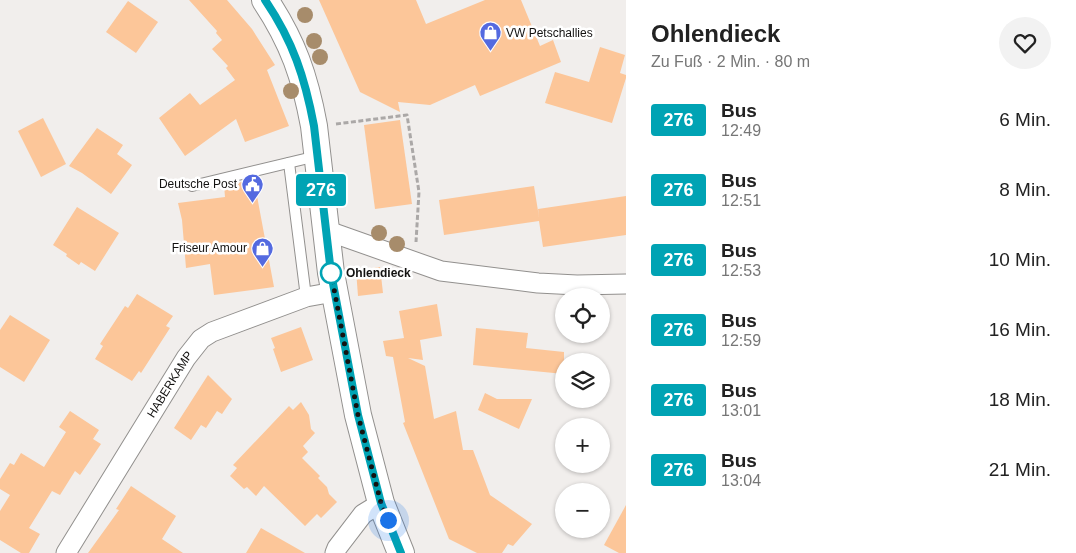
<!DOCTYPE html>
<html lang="de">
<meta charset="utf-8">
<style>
body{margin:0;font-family:Helvetica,sans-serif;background:#f2f2f2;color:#222;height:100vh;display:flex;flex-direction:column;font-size:19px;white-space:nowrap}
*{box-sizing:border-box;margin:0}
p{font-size:16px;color:#767676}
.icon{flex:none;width:28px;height:28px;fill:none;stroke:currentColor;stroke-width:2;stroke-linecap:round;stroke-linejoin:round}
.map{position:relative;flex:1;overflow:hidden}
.details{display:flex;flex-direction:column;background:#fff;width:450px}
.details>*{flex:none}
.badge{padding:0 10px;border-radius:4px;font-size:18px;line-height:32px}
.buttons{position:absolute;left:555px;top:288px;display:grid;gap:10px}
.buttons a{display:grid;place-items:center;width:55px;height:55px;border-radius:50%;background:#fff;box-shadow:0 1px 4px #0004;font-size:25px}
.you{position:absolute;width:25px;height:25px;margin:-12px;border:4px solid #fff;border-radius:50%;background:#1a73e8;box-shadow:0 0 0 8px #1a73e833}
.map>.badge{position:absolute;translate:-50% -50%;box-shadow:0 0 0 2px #fff}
.round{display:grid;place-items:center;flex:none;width:52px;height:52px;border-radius:26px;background:#f2f2f2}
.overview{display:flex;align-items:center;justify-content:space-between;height:85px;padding:0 25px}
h1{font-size:24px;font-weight:800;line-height:38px}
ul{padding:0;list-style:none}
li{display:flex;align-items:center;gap:15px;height:70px;padding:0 25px}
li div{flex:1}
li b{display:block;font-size:19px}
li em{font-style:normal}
li .badge{min-width:55px;font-weight:700;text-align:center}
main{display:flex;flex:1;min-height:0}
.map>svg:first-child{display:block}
.building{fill:#fcc699}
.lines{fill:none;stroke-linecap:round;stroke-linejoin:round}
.lane-casing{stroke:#92908e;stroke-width:12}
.street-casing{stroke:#92908e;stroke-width:21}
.secondary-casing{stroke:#92908e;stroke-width:28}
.path{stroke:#aba8a7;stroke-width:3;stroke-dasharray:5 2.5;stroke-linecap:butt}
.lane{stroke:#fff;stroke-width:10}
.street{stroke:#fff;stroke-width:19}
.secondary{stroke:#fff;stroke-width:26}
.tree{fill:#a78c6b}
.line-casing{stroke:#fff;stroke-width:11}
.line{stroke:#00a3b4;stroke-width:8}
.walk{stroke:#131211;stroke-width:5;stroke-dasharray:0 9}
.stop-dot{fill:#fff;stroke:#00a3b4;stroke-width:2.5}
.labels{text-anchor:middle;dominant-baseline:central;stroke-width:5;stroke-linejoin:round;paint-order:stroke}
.poi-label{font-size:12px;fill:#131211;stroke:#fff;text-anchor:end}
.stop-label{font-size:12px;font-weight:bold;fill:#131211;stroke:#fff;text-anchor:start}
.street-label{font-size:12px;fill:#131211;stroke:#fff}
</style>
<main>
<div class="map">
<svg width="626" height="553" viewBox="0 0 626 553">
<rect width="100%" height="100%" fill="#f1eeec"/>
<g class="building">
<polygon points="189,0 227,0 252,29 275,65 267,70 289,126 245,142 236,119 185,156 159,118 190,93 200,105 235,80 226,68 228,66 212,49 222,40 216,33 217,31"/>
<polygon points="319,0 416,0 426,24 485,0 521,0 540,46 553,40 561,62 480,96 475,85 430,105 398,102 400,112 360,92"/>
<polygon points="128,1 158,22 136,53 106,32"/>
<polygon points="600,47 625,55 620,73 626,75 626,78 612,123 545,103 555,72 589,82"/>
<polygon points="43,118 66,164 41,177 18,131"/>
<polygon points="400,120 412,204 375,209 364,125"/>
<polygon points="97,128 123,145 117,154 132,165 111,194 82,173 69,166"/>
<polygon points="254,180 274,287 214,295 210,264 186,268 182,220 178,203 225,197 224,185"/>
<polygon points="534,186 539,217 538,209 626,196 626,235 543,247 539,221 444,235 439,200"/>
<polygon points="77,207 119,233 95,271 81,262 79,265 66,256 67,254 53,245"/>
<polygon points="380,267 383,293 358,296 356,270"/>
<polygon points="137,294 173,316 166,326 170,328 141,373 139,371 132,381 95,359 103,346 100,344 125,306 128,308"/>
<polygon points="437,304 442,336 420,340 423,360 408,358 425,366 434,419 456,411 463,450 473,450 490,495 532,524 513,546 508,544 502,553 477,553 449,539 403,423 405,422 393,357 386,356 383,341 404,338 399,311"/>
<polygon points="10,315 50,340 24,382 0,367 0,330"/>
<polygon points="301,327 313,360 281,372 273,349 275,348 271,338"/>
<polygon points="476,328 528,333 526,348 564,352 564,374 473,365"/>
<polygon points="208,375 232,399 222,414 217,411 206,428 201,425 191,440 174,428"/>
<polygon points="485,393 497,399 532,399 519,429 478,410"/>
<polygon points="301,402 309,415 311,429 315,433 303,446 308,452 302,458 320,476 318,478 327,487 329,494 337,502 321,518 317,514 305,526 264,486 256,496 247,487 244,489 230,476 237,468 233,465 289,406 293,410"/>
<polygon points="70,411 99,430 93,439 101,444 80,475 75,471 60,495 52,491 29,528 40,534 29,553 21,553 0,540 0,511 10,495 0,489 0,479 10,463 14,465 21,453 44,467 66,432 59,427"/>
<polygon points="131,486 176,516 162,539 183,553 88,553 119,510 116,509"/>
<polygon points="626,505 626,553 619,553 604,545"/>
<polygon points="261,528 305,553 246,553"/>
</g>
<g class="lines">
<defs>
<g id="lane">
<polyline points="289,163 306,297"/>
<polyline points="192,186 317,156"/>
</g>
<g id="street">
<polyline points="325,230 441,271 538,283 577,285 626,284"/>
<path id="s1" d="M66,553L186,358L201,339L212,332L306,297L334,292"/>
<polyline points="335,553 337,548 363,514 381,503"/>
</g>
<path id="secondary" d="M265,0C293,42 305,77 314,126L331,273L358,415L381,503L401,553"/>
</defs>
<use href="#lane" class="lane-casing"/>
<use href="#street" class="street-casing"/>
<use href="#secondary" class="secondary-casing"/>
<polyline class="path" points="336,124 407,115 419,192 416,242"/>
<use href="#lane" class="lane"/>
<use href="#street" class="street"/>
<use href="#secondary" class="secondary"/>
</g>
<g class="tree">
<circle cx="305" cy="15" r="8"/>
<circle cx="314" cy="41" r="8"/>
<circle cx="320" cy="57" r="8"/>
<circle cx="291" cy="91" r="8"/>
<circle cx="379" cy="233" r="8"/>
<circle cx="397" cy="244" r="8"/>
</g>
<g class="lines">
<defs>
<path id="line" d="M265,0C293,41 305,78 314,126L331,273L358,415L381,503L401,553"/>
</defs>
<use href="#line" class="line-casing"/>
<use href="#line" class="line"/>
<polyline class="walk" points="331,273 358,415 381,503 388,520"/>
</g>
<defs>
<symbol id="shop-pin" viewBox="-11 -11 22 30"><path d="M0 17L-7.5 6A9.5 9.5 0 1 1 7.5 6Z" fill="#546ae0" stroke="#fff"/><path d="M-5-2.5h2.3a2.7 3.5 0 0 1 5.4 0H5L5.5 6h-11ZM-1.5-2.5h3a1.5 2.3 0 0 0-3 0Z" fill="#fff"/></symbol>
<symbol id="civic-pin" viewBox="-11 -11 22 30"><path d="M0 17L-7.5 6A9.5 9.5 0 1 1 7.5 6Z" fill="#546ae0" stroke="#fff"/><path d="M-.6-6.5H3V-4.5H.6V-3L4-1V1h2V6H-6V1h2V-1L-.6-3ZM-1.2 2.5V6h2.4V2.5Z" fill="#fff"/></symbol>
</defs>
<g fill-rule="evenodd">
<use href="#shop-pin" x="478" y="20" width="25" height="34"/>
<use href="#civic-pin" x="240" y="172" width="25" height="34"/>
<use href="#shop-pin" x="250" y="236" width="25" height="34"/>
</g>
<circle class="stop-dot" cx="331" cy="273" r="10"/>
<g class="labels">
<g class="poi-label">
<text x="506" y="33" text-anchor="start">VW Petschallies</text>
<text x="237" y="184">Deutsche Post</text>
<text x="247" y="248">Friseur Amour</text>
</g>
<g class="stop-label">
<text x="346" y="273">Ohlendieck</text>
</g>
<g class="street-label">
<text stroke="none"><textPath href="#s1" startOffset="198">HABERKAMP</textPath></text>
</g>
</g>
</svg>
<div class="buttons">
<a><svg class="icon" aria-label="locate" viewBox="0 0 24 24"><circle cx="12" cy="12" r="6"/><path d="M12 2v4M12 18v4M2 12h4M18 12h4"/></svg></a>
<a><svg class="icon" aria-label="layers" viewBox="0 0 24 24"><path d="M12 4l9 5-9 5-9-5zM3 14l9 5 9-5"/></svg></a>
<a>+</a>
<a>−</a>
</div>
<div class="you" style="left:388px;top:520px"></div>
<b class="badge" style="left:321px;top:190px;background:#00a3b4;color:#fff">276</b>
</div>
<section class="details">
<div class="overview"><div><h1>Ohlendieck</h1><p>Zu Fuß · 2 Min. · 80 m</p></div><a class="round"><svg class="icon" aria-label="heart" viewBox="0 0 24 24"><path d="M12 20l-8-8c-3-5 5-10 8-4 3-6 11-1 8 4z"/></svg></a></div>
<ul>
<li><span class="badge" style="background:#00a3b4;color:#fff">276</span><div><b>Bus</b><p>12:49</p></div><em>6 Min.</em></li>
<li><span class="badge" style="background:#00a3b4;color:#fff">276</span><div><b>Bus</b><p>12:51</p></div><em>8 Min.</em></li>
<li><span class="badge" style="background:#00a3b4;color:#fff">276</span><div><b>Bus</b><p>12:53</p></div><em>10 Min.</em></li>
<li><span class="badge" style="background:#00a3b4;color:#fff">276</span><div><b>Bus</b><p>12:59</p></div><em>16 Min.</em></li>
<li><span class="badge" style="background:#00a3b4;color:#fff">276</span><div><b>Bus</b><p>13:01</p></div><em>18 Min.</em></li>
<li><span class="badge" style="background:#00a3b4;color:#fff">276</span><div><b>Bus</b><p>13:04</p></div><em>21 Min.</em></li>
</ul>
</section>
</main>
